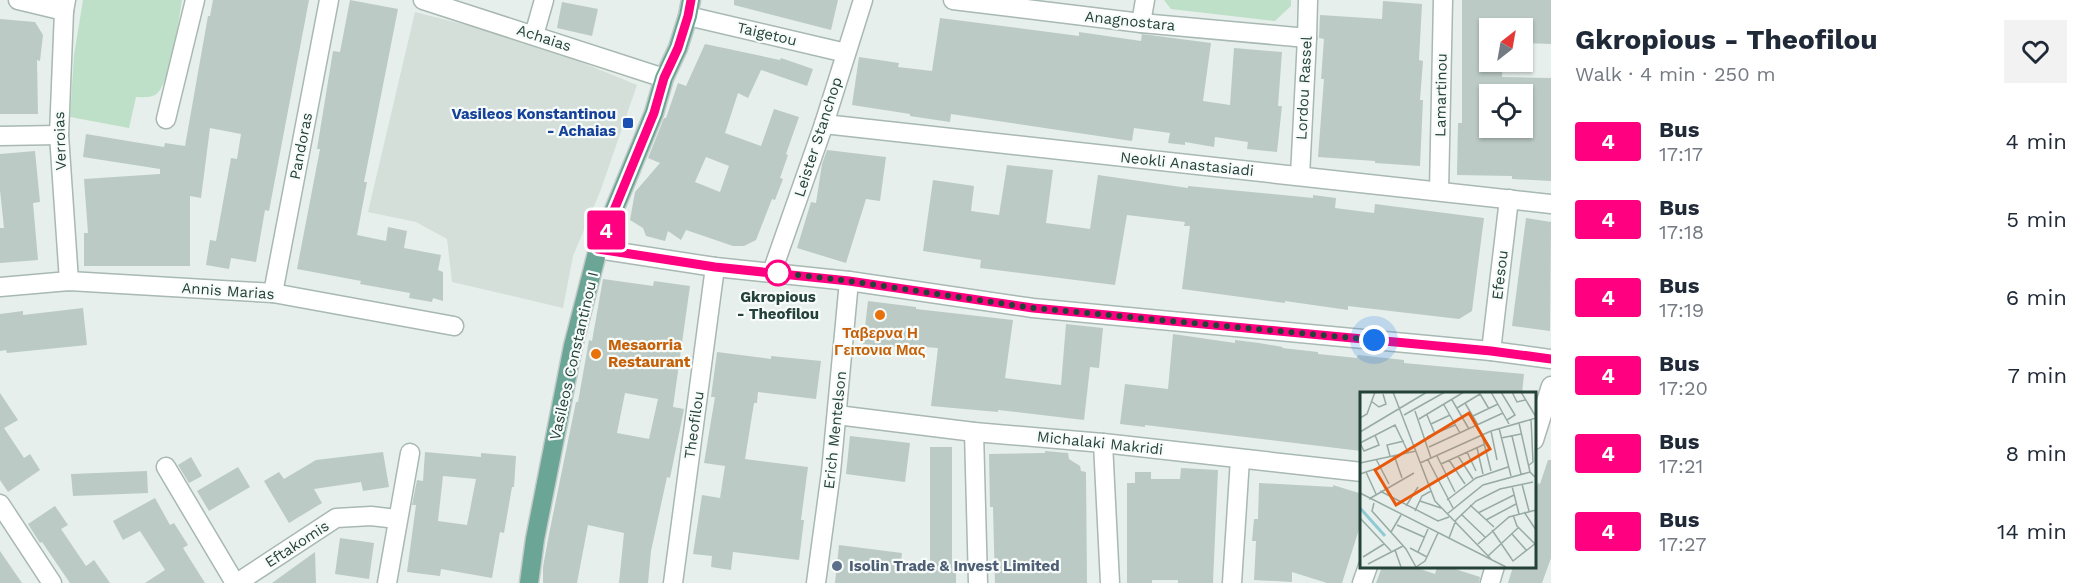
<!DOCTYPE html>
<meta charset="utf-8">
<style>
body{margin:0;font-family:"Work Sans",sans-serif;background:#f2f2f3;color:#1f2937;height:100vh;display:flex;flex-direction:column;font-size:22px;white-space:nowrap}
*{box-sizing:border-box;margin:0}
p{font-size:20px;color:#747a83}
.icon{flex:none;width:33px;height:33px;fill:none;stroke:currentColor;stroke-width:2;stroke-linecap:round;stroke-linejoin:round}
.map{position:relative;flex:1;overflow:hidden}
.panel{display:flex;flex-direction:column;background:#fff;width:540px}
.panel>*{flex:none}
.badge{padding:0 12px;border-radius:4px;font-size:21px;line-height:39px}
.needle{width:39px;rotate:31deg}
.tools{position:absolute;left:1479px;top:18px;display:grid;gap:12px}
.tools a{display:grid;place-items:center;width:54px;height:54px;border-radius:0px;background:#fff;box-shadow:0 2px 4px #0004;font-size:30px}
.you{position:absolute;width:30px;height:30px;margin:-15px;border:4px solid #fff;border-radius:50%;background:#1a73e8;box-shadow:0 0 0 9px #1a73e833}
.map>.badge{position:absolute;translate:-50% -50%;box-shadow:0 0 0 3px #fff}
.round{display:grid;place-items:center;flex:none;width:63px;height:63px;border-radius:0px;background:#f2f2f3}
.headline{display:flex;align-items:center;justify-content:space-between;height:102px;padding:0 24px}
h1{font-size:28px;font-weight:700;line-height:45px}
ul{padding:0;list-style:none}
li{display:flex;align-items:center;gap:18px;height:78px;padding:0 24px}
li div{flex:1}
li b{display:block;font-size:22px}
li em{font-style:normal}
li .badge{min-width:66px;font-weight:700;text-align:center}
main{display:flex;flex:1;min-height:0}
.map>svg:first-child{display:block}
.built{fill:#d4dfda}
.green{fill:#bfe0c8}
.building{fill:#bbcac4;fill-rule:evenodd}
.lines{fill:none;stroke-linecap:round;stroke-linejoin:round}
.minor-casing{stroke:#a8b8b2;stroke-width:21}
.major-casing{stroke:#c2cac8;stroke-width:21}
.minor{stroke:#fff;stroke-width:18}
.major{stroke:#6aa596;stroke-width:18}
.line-casing{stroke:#fff;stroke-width:14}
.line{stroke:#ff0080;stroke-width:9}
.walk{stroke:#24423a;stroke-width:6;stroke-dasharray:0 10.8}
.transit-dot{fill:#1a4fb4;stroke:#f7fbf9;stroke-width:2}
.stop-dot{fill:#fff;stroke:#ff0080;stroke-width:3}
.food-dot{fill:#e8710a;stroke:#f7fbf9;stroke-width:2}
.service-dot{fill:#5c6f8a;stroke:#f7fbf9;stroke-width:2}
.labels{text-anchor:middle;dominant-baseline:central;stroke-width:4.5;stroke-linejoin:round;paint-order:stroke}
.street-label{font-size:15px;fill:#24423a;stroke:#f7fbf9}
.transit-label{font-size:15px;font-weight:bold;fill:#164399;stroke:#f7fbf9;text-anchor:end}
.stop-label{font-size:15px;font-weight:bold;fill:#24423a;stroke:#f7fbf9}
.food-label{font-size:15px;font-weight:bold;fill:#c56008;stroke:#f7fbf9}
.service-label{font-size:15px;font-weight:bold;fill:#4e5e75;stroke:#f7fbf9;text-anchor:start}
.inset-river{fill:none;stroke:#8ec9d4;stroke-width:3}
.inset-road{fill:none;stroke:#98aaa4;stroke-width:1.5}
.view{fill:#e8590c;fill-opacity:0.15;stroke:#e8590c;stroke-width:3}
.inset-edge{fill:none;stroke:#24423a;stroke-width:3}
</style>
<main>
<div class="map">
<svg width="1551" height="583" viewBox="0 0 1551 583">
<rect width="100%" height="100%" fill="#e6efeb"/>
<polygon class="built" points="415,12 532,42 637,85 600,192 573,256 563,308 452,282 447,239 416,222 368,212"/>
<g class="green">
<path d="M83,0H182C179,18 170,88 155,95C150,98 141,97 136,97L129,128L70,117L74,55Z"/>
<polygon points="1164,0 1291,0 1291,6 1275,21 1171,9"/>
</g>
<g class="building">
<polygon points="213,0 309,0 269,211 265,210 256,262 231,258 229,269 206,265 210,240 216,241 231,158 237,159 241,134 210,128 201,198 190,196 190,266 84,266 84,233 88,233 84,179 160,174 160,169 83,157 86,134 164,147 165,143 185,146 208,16 210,16"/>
<polygon points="350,0 398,9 364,182 367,182 357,235 386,241 388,227 407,231 404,248 441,255 438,270 443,272 443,301 433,298 432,302 409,298 410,293 360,284 361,281 297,269 320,149 317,149 333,51 340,52"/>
<polygon points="734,0 838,0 831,30 734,5"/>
<path d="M1462,0H1551V44L1522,43V28H1490V62H1503L1502,77L1551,78V181L1512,179V176L1457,175L1458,123H1462ZM1490,94H1522V128H1490Z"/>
<polygon points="1383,1 1422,4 1419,60 1423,61 1420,100 1423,100 1420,166 1375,163 1375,161 1318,157 1324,79 1321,79 1324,39 1319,38 1320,15 1382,19"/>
<polygon points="562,2 598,9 592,36 557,28"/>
<polygon points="940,18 1079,36 1079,32 1141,41 1142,34 1211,43 1203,101 1230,105 1234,48 1282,52 1278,106 1282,106 1277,152 1247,149 1248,142 1215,137 1214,147 1185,142 1185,145 1168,143 1170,133 1134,128 1132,141 951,114 950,122 910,116 910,114 852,105 859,57 899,63 898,67 932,71"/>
<polygon points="0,19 35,22 43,35 40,61 37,60 38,114 0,114"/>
<path d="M705,44L780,60L781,58L813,69L807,86L761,70L748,98L738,93L725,133L761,146L774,109L799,117L786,154L788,155L780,178L783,179L775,200L772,199L756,240L744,246H733L686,230L681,240L668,231L665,241L646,236L643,228L630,220L635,192L660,163L648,158L664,118H666L678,83L686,86ZM706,157L729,166L720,192L695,182Z"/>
<polygon points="827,150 886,157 880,201 866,199 846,263 797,248 811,202 816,203 822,164"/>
<polygon points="35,151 40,202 33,203 38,260 0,263 0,228 4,228 0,190 0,154"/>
<polygon points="1007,165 1053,170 1046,223 1090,229 1098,175 1188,188 1188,186 1313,198 1313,195 1336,198 1335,208 1374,213 1375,204 1484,218 1472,311 1459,319 1348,306 1348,310 1285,301 1285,303 1182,289 1190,226 1184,226 1185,222 1127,215 1115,285 980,268 981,260 923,251 933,180 974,186 971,211 999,215"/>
<polygon points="1526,218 1551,222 1550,331 1512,326"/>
<path d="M603,279L653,286L654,281L690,286L673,407L684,409L670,478L667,477L651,551L648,583H619L624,533L588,525L577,583H543V567L549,534L576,402H578L589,340L592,341ZM625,393L658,399L649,439L617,433Z"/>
<polygon points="868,301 916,307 916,309 1013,320 1005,378 1061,385 1066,324 1103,328 1099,368 1090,367 1084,420 998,410 998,412 931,406 938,348 912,346 911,349 863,344"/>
<polygon points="83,308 87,345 7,353 6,350 0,351 0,314 23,311 23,315"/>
<polygon points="1173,334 1235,343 1235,340 1259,343 1283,347 1282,348 1318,352 1318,354 1357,358 1358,355 1404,360 1404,363 1524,374 1522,394 1362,394 1361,451 1145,425 1145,427 1120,424 1125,384 1168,389"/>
<polygon points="717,352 771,359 771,356 821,361 816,399 758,392 757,403 754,403 745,459 808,467 801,520 804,520 799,560 733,552 731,570 711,567 712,556 693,554 702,495 720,498 725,466 704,463 715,397 711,397"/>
<polygon points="0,393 18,420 4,428 24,458 30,454 40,470 8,492 0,480"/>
<polygon points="850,436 910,443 905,482 846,474"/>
<polygon points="930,447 952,447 952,566 956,566 956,583 835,583 839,545 902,553 900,570 927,573 927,566 930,566"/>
<polygon points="1045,451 1068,453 1069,459 1080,466 1081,471 1086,472 1087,583 995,583 993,507 990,507 989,454 1045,453"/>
<polygon points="383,452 389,487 363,491 361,482 314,489 322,503 289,523 264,481 279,472 284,479 316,460"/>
<path d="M425,452L481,457V453L516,456L514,487H512L504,533L500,532L492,578L441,569L440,576L407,572L416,505H412L417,480L423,481ZM443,476L476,479L467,525L438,521Z"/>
<polygon points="191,457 202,476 189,483 178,465"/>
<polygon points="1548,460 1551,460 1551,558 1542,583 1508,583 1513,567 1534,567 1534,493 1538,483 1540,484"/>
<polygon points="238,467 250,487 209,511 197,491"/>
<polygon points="1181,468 1218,470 1213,583 1178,583 1178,580 1152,580 1152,583 1127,583 1127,483 1135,483 1135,472 1151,472 1151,479 1180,479"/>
<polygon points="147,471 148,493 73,496 71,474"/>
<polygon points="1259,483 1333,487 1333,485 1362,494 1362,520 1342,583 1327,583 1292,572 1292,582 1254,580 1256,541 1252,541 1254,519 1258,519"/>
<polygon points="155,498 170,525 174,523 188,545 183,548 205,583 145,583 165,570 140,531 123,540 113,521"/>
<polygon points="55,506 68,525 61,529 86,566 94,560 110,583 70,583 42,542 40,543 28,524"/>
<polygon points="340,538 374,543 369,579 335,574"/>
<polygon points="0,551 22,583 0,583"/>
<polygon points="315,552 316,583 272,583"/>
<polygon points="1382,567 1414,567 1435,574 1437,567 1449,567 1480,577 1479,583 1376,583"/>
</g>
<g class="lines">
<defs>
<g id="minor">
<polyline points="18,0 64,11"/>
<polyline points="66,0 64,11 59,135 69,281"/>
<polyline points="423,0 664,78"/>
<polyline points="953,0 1141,23 1307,38"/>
<polyline points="688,16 846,53"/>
<polyline points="1141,23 1145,0"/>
<polyline points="534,35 544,0"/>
<polyline points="166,119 195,0"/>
<polyline points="824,124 1551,204"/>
<polyline points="0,136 59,135"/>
<polyline points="1300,176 1307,38 1308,0"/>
<polyline points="1439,191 1443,0"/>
<polyline points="598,249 715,267 849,281 1033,308 1491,351 1551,359"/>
<polyline points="772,272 824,124 863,0"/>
<polyline points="0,287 69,281 273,293 454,326"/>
<polyline points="273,293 329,0"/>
<polyline points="1491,351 1509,199"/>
<polyline points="837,415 974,432 1103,443 1362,472"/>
<polyline points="974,432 978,583"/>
<polyline points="1534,440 1551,386"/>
<polyline points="1103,443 1110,583"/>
<polyline points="166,467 235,583"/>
<polyline points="0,504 52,583"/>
<polyline points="237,583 336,518 371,516 397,519"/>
<polyline points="387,583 410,453"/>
<polyline points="673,583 715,267"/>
<polyline points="816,583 831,472 849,281"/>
<polyline points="1232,583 1240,459"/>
<polyline points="1362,583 1368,566"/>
<polyline points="1490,583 1495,566"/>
</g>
<polyline id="major" points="529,583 535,539 573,346 598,249 654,113 664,78 678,48 688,16 691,0"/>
</defs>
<use href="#minor" class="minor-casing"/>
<use href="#major" class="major-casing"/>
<use href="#minor" class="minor"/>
<use href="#major" class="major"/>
</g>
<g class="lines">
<defs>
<polyline id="line" points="691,0 688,16 678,48 664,78 654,113 598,249 715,267 849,281 1033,308 1491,351 1551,359"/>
</defs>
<use href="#line" class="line-casing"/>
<use href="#line" class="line"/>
<polyline class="walk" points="778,273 772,272 849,281 1033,308 1374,340"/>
</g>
<rect class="transit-dot" x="622" y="117" width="12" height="12" rx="3"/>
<circle class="stop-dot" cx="778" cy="273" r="12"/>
<g class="food-dot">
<circle cx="880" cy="315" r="6"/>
<circle cx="596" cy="354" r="6"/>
</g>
<circle class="service-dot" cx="837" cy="566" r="6"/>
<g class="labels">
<g class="street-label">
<text transform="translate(1130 21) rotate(6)">Anagnostara</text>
<text transform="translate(767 34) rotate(13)">Taigetou</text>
<text transform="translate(544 38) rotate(18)">Achaias</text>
<text transform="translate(1304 88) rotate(-87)">Lordou Rassel</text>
<text transform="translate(1441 95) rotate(-89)">Lamartinou</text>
<text transform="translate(818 137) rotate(-72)">Leister Stanchop</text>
<text transform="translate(60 141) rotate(-92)">Verroias</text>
<text transform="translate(301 146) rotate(-79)">Pandoras</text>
<text transform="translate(1187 164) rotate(6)">Neokli Anastasiadi</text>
<text transform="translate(1500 275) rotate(-83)">Efesou</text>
<text transform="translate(228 291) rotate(4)">Annis Marias</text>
<text transform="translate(574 356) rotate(-77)">Vasileos Constantinou I</text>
<text transform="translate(694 425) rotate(-82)">Theofilou</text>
<text transform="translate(835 430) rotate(-84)">Erich Mentelson</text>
<text transform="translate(1100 443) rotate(6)">Michalaki Makridi</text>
<text transform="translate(297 544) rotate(-33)">Eftakomis</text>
</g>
<g class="transit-label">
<text x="616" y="114">Vasileos Konstantinou<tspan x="616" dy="17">- Achaias</tspan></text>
</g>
<g class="stop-label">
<text x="778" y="297">Gkropious<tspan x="778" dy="17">- Theofilou</tspan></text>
</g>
<g class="food-label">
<text x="880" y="333">Ταβερνα Η<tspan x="880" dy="17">Γειτονια Μας</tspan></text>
<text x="608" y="345" text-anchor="start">Mesaorria<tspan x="608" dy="17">Restaurant</tspan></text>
</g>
<g class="service-label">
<text x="849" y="566">Isolin Trade &amp; Invest Limited</text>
</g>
</g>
<g transform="translate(1360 392)">
<rect width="176" height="176" fill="#e6efeb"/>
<path class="inset-river" d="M0,116L25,144"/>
<path class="inset-road" d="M33,0L75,109L131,167M119,0L129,17M131,0L149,32M141,0L155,23L147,28M152,0L157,10L165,8M161,0L176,25M92,8L109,37M11,9L19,15L26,12L23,2M105,11L118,33M84,13L100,41M97,16L120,2M55,19L71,66M44,23L85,0M67,23L75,42M113,24L138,12M0,26L7,22L15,0M59,27L104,0M159,31L170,80L175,85M71,32L90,23M139,36L151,84M131,39L137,68M0,40L67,0M122,43L131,79M152,44L161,82M67,45L95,33M141,46L161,42M0,51L35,33L48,60M0,51L4,59L19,53L15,43M69,55L143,21M117,56L123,82M107,60L116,79M34,63L42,86M30,64L27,53L44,49M77,64L95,100M98,64L113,87M16,67L29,92M68,68L93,116M89,68L105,92M0,71L56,59M60,71L131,39L176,26M81,72L125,52M169,73L173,70L171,27M6,80L16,102M0,82L18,76M162,92L169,119M152,94L159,122M20,99L78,129L89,125M0,101L146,175M9,107L54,81M87,108L116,86L148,75M60,109L81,116M14,111L12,119L46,157L56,175M110,113L134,135M46,114L58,95M55,119L62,104L71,99M164,120L176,138M118,121L154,103M87,122L123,93L170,80M101,122L125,145M153,123L157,134L175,152M0,126L31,159M126,128L156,112M37,133L64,145M132,138L153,169L176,151M31,140L41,123M152,142L167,159M89,146L96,128L116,109L140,97L173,90M118,152L149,125L176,118M50,156L67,165M35,158L41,175M58,160L68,137M128,164L159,135M3,165L24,152M8,172L43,154M56,175L65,169L78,141"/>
<path class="view" d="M109,21L130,57L36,113L15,78Z"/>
<rect width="176" height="176" class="inset-edge"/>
</g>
</svg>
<div class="tools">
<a><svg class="needle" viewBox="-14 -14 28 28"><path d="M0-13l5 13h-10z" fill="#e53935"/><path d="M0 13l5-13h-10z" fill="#747a83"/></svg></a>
<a><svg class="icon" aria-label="locate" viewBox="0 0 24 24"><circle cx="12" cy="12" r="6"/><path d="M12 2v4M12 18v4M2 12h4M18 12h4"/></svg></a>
</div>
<div class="you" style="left:1374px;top:340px"></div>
<b class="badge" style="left:606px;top:230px;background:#ff0080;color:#fff">4</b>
</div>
<section class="panel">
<div class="headline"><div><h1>Gkropious - Theofilou</h1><p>Walk · 4 min · 250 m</p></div><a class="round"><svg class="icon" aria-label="heart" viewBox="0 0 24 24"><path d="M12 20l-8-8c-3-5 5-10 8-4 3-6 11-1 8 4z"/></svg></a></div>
<ul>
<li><span class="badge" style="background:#ff0080;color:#fff">4</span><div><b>Bus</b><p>17:17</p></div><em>4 min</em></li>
<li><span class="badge" style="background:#ff0080;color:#fff">4</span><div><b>Bus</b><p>17:18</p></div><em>5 min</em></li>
<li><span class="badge" style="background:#ff0080;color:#fff">4</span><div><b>Bus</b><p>17:19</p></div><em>6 min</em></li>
<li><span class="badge" style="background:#ff0080;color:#fff">4</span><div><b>Bus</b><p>17:20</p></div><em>7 min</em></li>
<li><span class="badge" style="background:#ff0080;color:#fff">4</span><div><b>Bus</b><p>17:21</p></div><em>8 min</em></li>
<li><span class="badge" style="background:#ff0080;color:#fff">4</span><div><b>Bus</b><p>17:27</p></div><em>14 min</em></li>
</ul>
</section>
</main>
